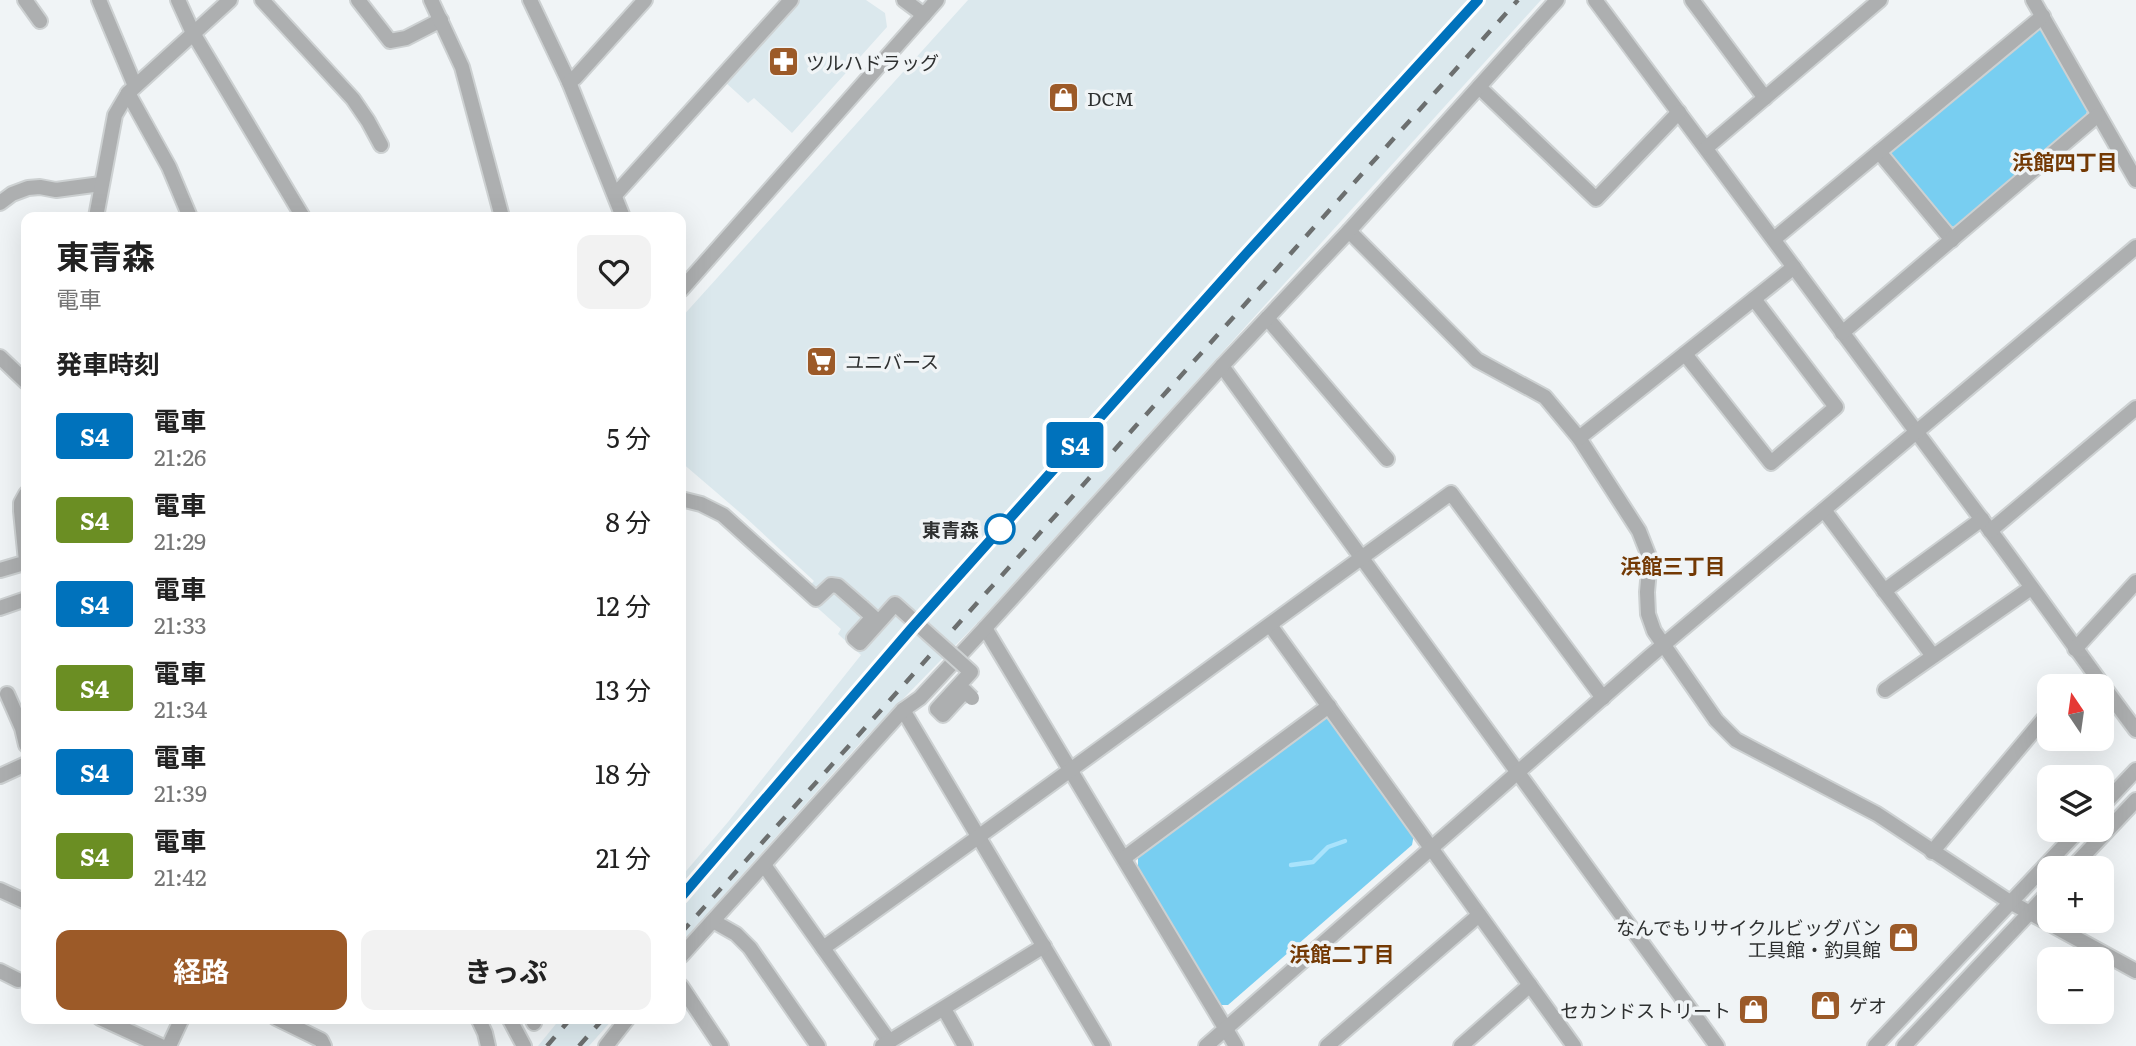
<!DOCTYPE html>
<html lang="ja">
<meta charset="utf-8">
<style>
body{margin:0;font-family:Literata,"Noto Sans JP",serif;background:#f2f2f2;color:#222;height:100vh;display:flex;flex-direction:column;font-size:26px;white-space:nowrap}
*{box-sizing:border-box;margin:0}
p{font-size:23px;color:#767676}
.icon{flex:none;width:38px;height:38px;fill:none;stroke:currentColor;stroke-width:2;stroke-linecap:round;stroke-linejoin:round}
.map{position:relative;flex:1;overflow:hidden}
.details{position:absolute;left:21px;top:212px;width:665px;height:812px;display:flex;flex-direction:column;background:#fff;border-radius:14px;box-shadow:0 7px 28px #0002}
.details>*{flex:none}
.badge{padding:0 14px;border-radius:5px;font-size:24px;line-height:46px}
.needle{width:46px;rotate:347deg}
.controls{position:absolute;left:2037px;top:674px;display:grid;gap:14px}
.controls a{display:grid;place-items:center;width:77px;height:77px;border-radius:14px;background:#fff;box-shadow:0 7px 28px #0002;font-size:35px}
.map>.badge{position:absolute;translate:-50% -50%;box-shadow:0 0 0 4px #fff}
h2{padding:0 35px;font-size:26px;line-height:63px}
.round{display:grid;place-items:center;flex:none;width:74px;height:74px;border-radius:14px;background:#f2f2f2}
.head{display:flex;align-items:center;justify-content:space-between;height:119px;padding:0 35px}
h1{font-size:33px;font-weight:700;line-height:52px}
.button{display:flex;gap:14px;margin-top:auto;padding:14px 35px}
.button a{flex:1;height:80px;border-radius:14px;background:#9c5a28;color:#fff;font-size:28px;font-weight:700;line-height:80px;text-align:center}
.button a+a{background:#f2f2f2;color:#222}
ul{padding:0;list-style:none}
li{display:flex;align-items:center;gap:21px;height:84px;padding:0 35px}
li div{flex:1}
li b{display:block;font-size:26px}
li em{font-style:normal}
li .badge{min-width:77px;font-weight:700;text-align:center}
.map>svg:first-child{display:block}
.built{fill:#dbe8ed}
.green{fill:#78cef1}
.lines{fill:none;stroke-linecap:round;stroke-linejoin:round}
.stream{stroke:#a9e3fc;stroke-width:4.5}
.minor-casing{stroke:#cdd1d2;stroke-width:18}
.minor{stroke:#adafb0;stroke-width:14}
.rail{stroke:#6c6f6f;stroke-width:4.5;stroke-dasharray:12 12;stroke-linecap:butt}
.minor-bridge-casing{stroke:#cdd1d2;stroke-width:18;stroke-linecap:butt}
.minor-bridge{stroke:#adafb0;stroke-width:14}
.line-casing{stroke:#fff;stroke-width:16}
.line{stroke:#0072bc;stroke-width:10}
.stop-dot{fill:#fff;stroke:#0072bc;stroke-width:3.5}
.labels{text-anchor:middle;dominant-baseline:central;stroke-width:7;stroke-linejoin:round;paint-order:stroke}
.poi-label{font-size:19px;fill:#2e3030;stroke:#f0f4f6;text-anchor:start}
.stop-label{font-size:19px;font-weight:bold;fill:#2e3030;stroke:#f0f4f6;text-anchor:end}
.neighbourhood-label{font-size:21px;font-weight:bold;fill:#733904;stroke:#f0f4f6}
</style>
<div class="map">
<svg width="2136" height="1046" viewBox="0 0 2136 1046">
<rect width="100%" height="100%" fill="#f0f4f6"/>
<g class="built">
<polygon points="798,0 866,0 885,13 887,27 792,133 754,98 748,103 725,82"/>
<polygon points="968,0 1541,0 981,619 862,741 681,943 681,877 728,822 861,655 838,634 841,629 802,594 814,581 744,516 681,462 681,318"/>
<polygon points="560,1019 560,1018 613,1019 589,1046 538,1046"/>
</g>
<g class="green">
<polygon points="2035,30 2043,30 2088,109 2085,117 1956,227 1948,226 1890,157 1890,151"/>
<polygon points="1322,719 1332,719 1414,834 1412,845 1228,1005 1219,1005 1138,867 1138,857"/>
</g>
<g class="lines">
<polyline class="stream" points="1291,865 1313,862 1328,847 1345,841"/>
<defs>
<g id="minor">
<polyline points="25,0 40,21"/>
<polyline points="99,0 135,86"/>
<polyline points="178,0 193,33 303,217"/>
<polyline points="262,0 353,99 368,121 381,145"/>
<polyline points="358,0 390,41 406,38 441,20"/>
<polyline points="431,0 462,67 502,217"/>
<polyline points="530,0 569,82 623,217"/>
<polyline points="904,0 924,15"/>
<path d="M1595,0C1724,171 1851,345 1980,517C2033,587 2083,660 2136,730"/>
<polyline points="1692,0 1765,98"/>
<polyline points="2033,0 2136,180"/>
<polyline points="569,82 575,78 645,0"/>
<polyline points="1479,87 1596,199 1679,112"/>
<polyline points="1706,148 1880,0"/>
<polyline points="1879,152 1952,240"/>
<polyline points="615,195 791,0"/>
<polyline points="0,203 12,194 28,188 40,187 56,190 101,184"/>
<polyline points="96,217 115,115 128,93"/>
<polyline points="190,217 169,167 128,93 230,0"/>
<polyline points="1349,231 1477,360 1545,397 1579,438 1639,531 1650,559 1647,592 1648,614 1654,631 1716,720 1736,740 1877,814 2010,902 2136,971"/>
<polyline points="1774,239 2043,16"/>
<polyline points="681,290 937,0"/>
<polyline points="1267,318 1387,459"/>
<polyline points="1842,333 2098,115"/>
<polyline points="1685,354 1771,463 1836,407 1754,299"/>
<polyline points="0,357 26,382"/>
<polyline points="1222,366 1717,1046"/>
<polyline points="1579,438 1794,267"/>
<polyline points="681,499 701,504 723,515 816,599 831,585 838,586 862,607"/>
<polyline points="1824,510 1933,656"/>
<polyline points="1990,531 2136,408"/>
<polyline points="0,570 24,563 26,561 21,511 21,503 26,494"/>
<polyline points="1884,591 1982,519"/>
<polyline points="0,608 26,599"/>
<polyline points="1270,625 1574,1046"/>
<polyline points="985,628 1236,1046"/>
<polyline points="2075,649 2136,582"/>
<polyline points="1885,690 2031,588"/>
<polyline points="7,694 22,728 26,745"/>
<polyline points="903,710 1103,1046"/>
<polyline points="0,776 26,764"/>
<polyline points="2102,806 2136,770"/>
<polyline points="1932,852 2047,715"/>
<polyline points="1124,858 1329,706"/>
<polyline points="764,865 889,1041"/>
<polyline points="2072,868 2136,800"/>
<polyline points="0,890 26,902"/>
<polyline points="713,921 736,934 750,948 818,1046"/>
<path d="M823,948C1034,799 1241,644 1451,493L1603,698"/>
<polyline points="681,956 903,710 920,698 985,628 1222,366 1349,231 1557,0"/>
<polyline points="0,971 18,980"/>
<polyline points="681,986 721,1046"/>
<polyline points="944,1009 965,1046"/>
<polyline points="100,1018 161,1046"/>
<polyline points="276,1018 321,1040 324,1046"/>
<polyline points="478,1018 485,1033 488,1046"/>
<polyline points="509,1018 524,1046"/>
<polyline points="532,1018 534,1023"/>
<polyline points="169,1046 182,1018"/>
<polyline points="606,1046 628,1018"/>
<polyline points="882,1046 1044,946"/>
<polyline points="1206,1046 1649,657 2136,247"/>
<polyline points="1327,1046 1479,915"/>
<polyline points="1461,1046 1530,985"/>
<polyline points="1875,1046 2079,830"/>
<polyline points="1904,1046 2049,892"/>
</g>
</defs>
<use href="#minor" class="minor-casing"/>
<use href="#minor" class="minor"/>
<g class="rail">
<polyline points="681,896 893,649 1246,254 1478,0"/>
<polyline points="681,933 1518,0"/>
<polyline points="547,1046 571,1018"/>
<polyline points="579,1046 604,1018"/>
</g>
<defs>
<polyline id="minor-bridge" points="862,607 873,617 854,638 860,643 895,604 971,672 937,709 943,715 965,691 972,698"/>
</defs>
<use href="#minor-bridge" class="minor-bridge-casing"/>
<use href="#minor-bridge" class="minor-bridge"/>
</g>
<g class="lines">
<defs>
<polyline id="line" points="681,897 911,629 1246,254 1478,0"/>
</defs>
<use href="#line" class="line-casing"/>
<use href="#line" class="line"/>
</g>
<defs>
<symbol id="pharmacy-square" viewBox="-11 -11 22 22"><rect x="-9" y="-9" width="18" height="18" rx="4" fill="#9c5a28" stroke="#f0f4f6"/><path d="M-2-6h4v4h4v4h-4v4h-4v-4h-4v-4h4Z" fill="#fff"/></symbol>
<symbol id="shop-square" viewBox="-11 -11 22 22"><rect x="-9" y="-9" width="18" height="18" rx="4" fill="#9c5a28" stroke="#f0f4f6"/><path d="M-5-2.5h2.3a2.7 3.5 0 0 1 5.4 0H5L5.5 6h-11ZM-1.5-2.5h3a1.5 2.3 0 0 0-3 0Z" fill="#fff"/></symbol>
<symbol id="supermarket-square" viewBox="-11 -11 22 22"><rect x="-9" y="-9" width="18" height="18" rx="4" fill="#9c5a28" stroke="#f0f4f6"/><path d="M-6-5.5h2.5l.6 2H6L4.5 2H-2.5L-4.4-4H-6ZM-1.5 3.2a1.3 1.3 0 1 0 .1 0ZM3 3.2a1.3 1.3 0 1 0 .1 0Z" fill="#fff"/></symbol>
</defs>
<g fill-rule="evenodd">
<use href="#pharmacy-square" x="766" y="44" width="35" height="35"/>
<use href="#shop-square" x="1046" y="80" width="35" height="35"/>
<use href="#supermarket-square" x="804" y="344" width="35" height="35"/>
<use href="#shop-square" x="1886" y="920" width="35" height="35"/>
<use href="#shop-square" x="1808" y="988" width="35" height="35"/>
<use href="#shop-square" x="1736" y="992" width="35" height="35"/>
</g>
<circle class="stop-dot" cx="1000" cy="529" r="14"/>
<g class="labels">
<g class="poi-label">
<text x="806" y="62">ツルハドラッグ</text>
<text x="1087" y="98">DCM</text>
<text x="845" y="361">ユニバース</text>
<text x="1881" y="927" text-anchor="end">なんでもリサイクルビッグバン<tspan x="1881" dy="22">工具館・釣具館</tspan></text>
<text x="1849" y="1005">ゲオ</text>
<text x="1731" y="1010" text-anchor="end">セカンドストリート</text>
</g>
<g class="stop-label">
<text x="979" y="529">東青森</text>
</g>
<g class="neighbourhood-label">
<text x="2065" y="160">浜館四丁目</text>
<text x="1673" y="564">浜館三丁目</text>
<text x="1342" y="952">浜館二丁目</text>
</g>
</g>
</svg>
<div class="controls">
<a><svg class="needle" viewBox="-14 -14 28 28"><path d="M0-13l5 13h-10z" fill="#e53935"/><path d="M0 13l5-13h-10z" fill="#767676"/></svg></a>
<a><svg class="icon" aria-label="layers" viewBox="0 0 24 24"><path d="M12 4l9 5-9 5-9-5zM3 14l9 5 9-5"/></svg></a>
<a>+</a>
<a>−</a>
</div>
<b class="badge" style="left:1075px;top:445px;background:#0072bc;color:#fff">S4</b>
<section class="details">
<div class="head"><div><h1>東青森</h1><p>電車</p></div><a class="round"><svg class="icon" aria-label="heart" viewBox="0 0 24 24"><path d="M12 20l-8-8c-3-5 5-10 8-4 3-6 11-1 8 4z"/></svg></a></div>
<h2>発車時刻</h2>
<ul>
<li><span class="badge" style="background:#0072bc;color:#fff">S4</span><div><b>電車</b><p>21:26</p></div><em>5 分</em></li>
<li><span class="badge" style="background:#6b8e23;color:#fff">S4</span><div><b>電車</b><p>21:29</p></div><em>8 分</em></li>
<li><span class="badge" style="background:#0072bc;color:#fff">S4</span><div><b>電車</b><p>21:33</p></div><em>12 分</em></li>
<li><span class="badge" style="background:#6b8e23;color:#fff">S4</span><div><b>電車</b><p>21:34</p></div><em>13 分</em></li>
<li><span class="badge" style="background:#0072bc;color:#fff">S4</span><div><b>電車</b><p>21:39</p></div><em>18 分</em></li>
<li><span class="badge" style="background:#6b8e23;color:#fff">S4</span><div><b>電車</b><p>21:42</p></div><em>21 分</em></li>
</ul>
<div class="button"><a>経路</a><a>きっぷ</a></div>
</section>
</div>
